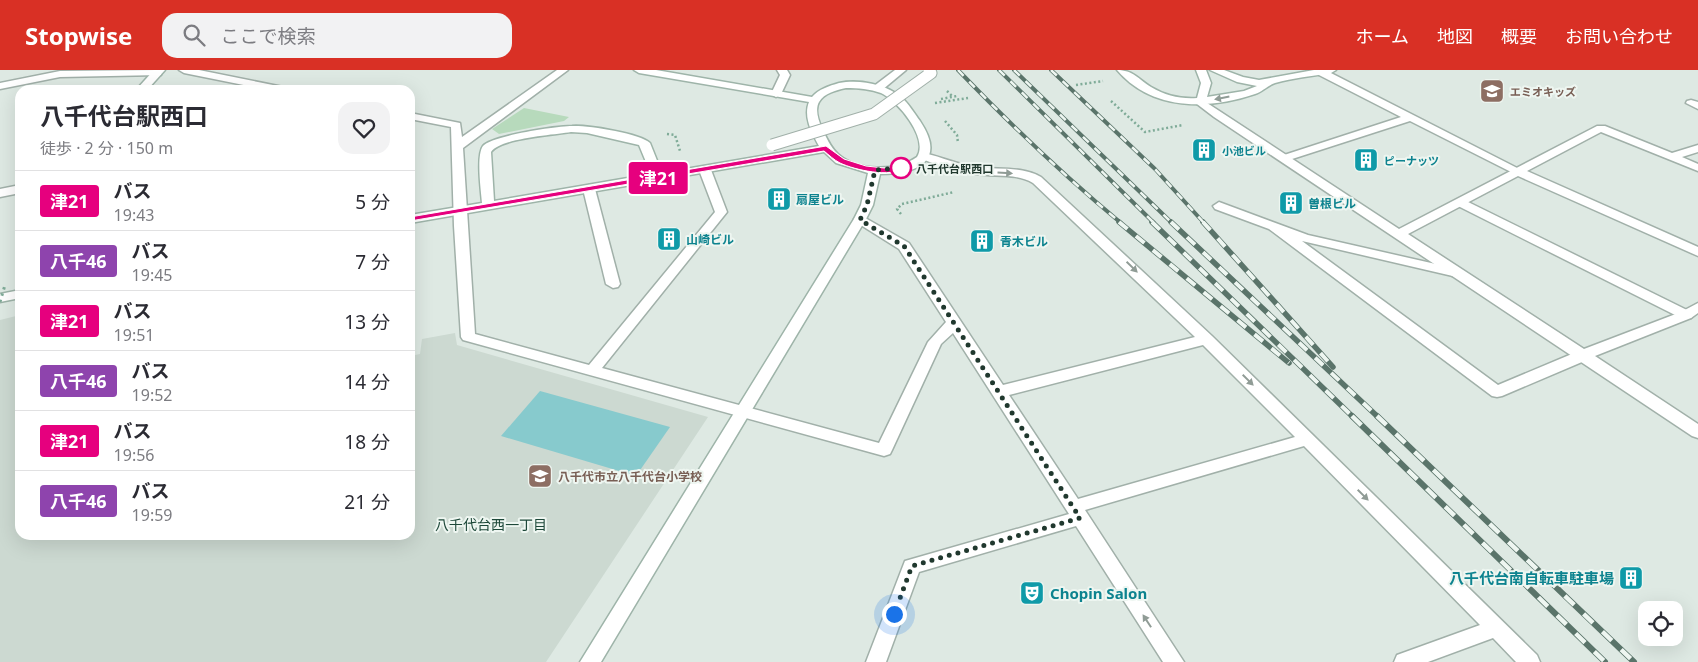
<!DOCTYPE html>
<html lang="ja">
<meta charset="utf-8">
<style>
body{margin:0;font-family:"Noto Sans","Noto Sans JP",sans-serif;background:#f2f2f3;color:#2b2b33;height:100vh;display:flex;flex-direction:column;font-size:19px;white-space:nowrap}
*{box-sizing:border-box;margin:0}
p{font-size:16px;color:#7c7c81}
.icon{flex:none;width:28px;height:28px;fill:none;stroke:currentColor;stroke-width:2;stroke-linecap:round;stroke-linejoin:round}
.map{position:relative;flex:1;overflow:hidden}
.side{position:absolute;left:15px;top:15px;width:400px;height:455px;display:flex;flex-direction:column;background:#fff;border-radius:15px;box-shadow:0 5px 20px #0002}
.side>*{flex:none}
.badge{padding:0 10px;border-radius:4px;font-size:18px;line-height:32px}
.buttons{position:absolute;left:1638px;top:531px;display:grid;gap:10px}
.buttons a{display:grid;place-items:center;width:45px;height:45px;border-radius:10px;background:#fff;box-shadow:0 5px 20px #0002;font-size:25px}
.you{position:absolute;width:25px;height:25px;margin:-12px;border:4px solid #fff;border-radius:50%;background:#1a73e8;box-shadow:0 0 0 8px #1a73e833}
.map>.badge{position:absolute;translate:-50% -50%;box-shadow:0 0 0 2px #fff}
.round{display:grid;place-items:center;flex:none;width:52px;height:52px;border-radius:15px;background:#f2f2f3}
.overview{display:flex;align-items:center;justify-content:space-between;height:85px;padding:0 25px}
h1{font-size:24px;font-weight:700;line-height:38px}
ul{padding:0;list-style:none}
li{display:flex;align-items:center;gap:15px;height:60px;padding:0 25px;border-top:1px solid #e1e1e2}
li div{flex:1}
li b{display:block;font-size:19px}
li em{font-style:normal}
li .badge{min-width:55px;font-weight:700;text-align:center}
header{display:flex;align-items:center;gap:30px;box-sizing:border-box;height:70px;padding:0 25px;background:#d93025;color:#fff}
header strong{font-size:24px}
nav{display:flex;gap:28px;margin-inline-start:auto;font-size:18px}
.search{width:350px;height:45px;background:#f2f2f3;display:flex;align-items:center;gap:12px;box-sizing:border-box;padding:0 18px;border-radius:15px;color:#7c7c81;font-size:19px}
.map>svg:first-child{display:block}
.built{fill:#ccd9d1}
.green{fill:#b7dabc}
.water{fill:#87cacd}
.lines{fill:none;stroke-linecap:round;stroke-linejoin:round}
.lane-casing{stroke:#a1b0a9;stroke-width:3}
.street-casing{stroke:#a1b0a9;stroke-width:3}
.secondary-casing{stroke:#9eb4a9;stroke-width:3}
.path{stroke:#7fab98;stroke-width:2.5;stroke-dasharray:2 2.5;stroke-linecap:butt}
.lane{fill:#fff;fill-rule:evenodd}
.street{fill:#fff;fill-rule:evenodd}
.secondary{fill:#fff;fill-rule:evenodd}
.rail-far2-casing{stroke:#5a746a;stroke-width:4}
.rail-far1-casing{stroke:#5a746a;stroke-width:5.5}
.rail-casing{stroke:#5a746a;stroke-width:6}
.rail-far2{stroke:#eef6f1;stroke-width:2.5;stroke-dasharray:8;stroke-linecap:butt}
.rail-far1{stroke:#eef6f1;stroke-width:4;stroke-dasharray:11;stroke-linecap:butt}
.rail{stroke:#eef6f1;stroke-width:4.5;stroke-dasharray:13;stroke-linecap:butt}
.street-bridge-casing{stroke:#a1b0a9;stroke-width:13;stroke-linecap:butt}
.path-bridge{stroke:#7fab98;stroke-width:3;stroke-dasharray:2.5 4;stroke-linecap:butt}
.street-bridge{stroke:#fff;stroke-width:11}
.oneway{fill:#909c96}
.line{fill:#e6007e;stroke:#fff}
.walk{stroke:#20382e;stroke-width:5;stroke-dasharray:0 9}
.stop-dot{fill:#fff;stroke:#e6007e;stroke-width:2.5}
.labels{text-anchor:middle;dominant-baseline:central;stroke-width:4;stroke-linejoin:round;paint-order:stroke}
.far-education-label{font-size:11px;font-weight:bold;fill:#785e54;stroke:#eef6f1;text-anchor:start}
.far-culture-label{font-size:11px;font-weight:bold;fill:#0d838f;stroke:#eef6f1;text-anchor:start}
.far-stop-label{font-size:11px;font-weight:bold;fill:#20382e;stroke:#eef6f1;text-anchor:start}
.culture-label{font-size:12px;font-weight:bold;fill:#0d838f;stroke:#eef6f1;text-anchor:start}
.education-label{font-size:12px;font-weight:bold;fill:#785e54;stroke:#eef6f1;text-anchor:start}
.neighbourhood-label{font-size:14px;fill:#1d4839;stroke:#eef6f1}
.near-culture-label{font-size:15px;font-weight:bold;fill:#0d838f;stroke:#eef6f1;text-anchor:end}
</style>
<header>
<strong>Stopwise</strong>
<div class="search"><svg class="icon" aria-label="search" viewBox="0 0 24 24"><circle cx="10" cy="10" r="6"/><path d="M15 15l6 6"/></svg>ここで検索</div>
<nav><a>ホーム</a><a>地図</a><a>概要</a><a>お問い合わせ</a></nav>
</header>
<div class="map">
<svg width="1698" height="592" viewBox="0 0 1698 592">
<rect width="100%" height="100%" fill="#dee9e3"/>
<polygon class="built" points="20,245 20,465 410,465 410,286 420,284 422,269 455,263 457,275 708,347 546,592 0,592 0,250"/>
<polygon class="green" points="524,38 569,47 564,51 499,64 492,59"/>
<polygon class="water" points="540,321 670,357 636,406 501,366"/>
<g class="lines">
<defs>
<g id="lane">
<polygon points="1317,0 1325,0 1525,102 1519,105 1515,104 1410,51 1289,90 1281,90 1279,88 1281,86 1401,47 1317,4"/>
<polygon points="1691,30 1698,32 1698,39 1686,33 1687,31"/>
<polygon points="589,115 595,119 620,214 618,217 613,218 606,214 583,119"/>
<polygon points="1462,129 1691,242 1693,245 1691,248 1681,248 1458,136 1456,133"/>
<polygon points="1219,132 1308,165 1462,200 1464,203 1457,207 1302,171 1498,315 1579,281 1589,281 1591,285 1589,289 1502,326 1497,327 1492,326 1269,159 1215,139 1213,136"/>
</g>
<g id="street">
<polygon points="157,0 161,1 161,5 60,7 0,19 0,13 60,1"/>
<polygon points="179,0 199,0 283,17 288,20 268,20 184,3"/>
<path d="M557,0H568L463,78L475,264L589,295L715,142L699,100L705,97L711,100L727,142L602,298L879,373L928,272L946,252L899,179L856,152L854,149L860,145L909,173L1003,315L1195,267L1033,113C1016,103 995,107 976,104C956,102 939,96 920,88L918,86L924,83C942,87 958,95 976,97C999,100 1022,96 1041,107L1212,266L1537,585L1540,592H1516L1493,568L1428,592H1394L1397,585L1480,555L1304,376L1085,440L1184,592H1163L1076,456L919,502L886,592H866L905,491L1069,444L953,263L941,274L892,380L890,384L884,386L463,270L461,267L454,156L451,57L410,49V43L460,53L462,67ZM1203,275L1295,367L1078,429L1009,325Z"/>
<polygon points="777,0 787,0 790,5 781,24 776,27 771,24 780,5"/>
<polygon points="895,0 906,0 882,20 874,20 874,16"/>
<polygon points="1201,29 1399,159 1597,56 1605,56 1672,83 1698,75 1698,82 1682,87 1698,94 1698,101 1601,62 1527,101 1698,177 1698,186 1518,106 1408,164 1584,279 1681,242 1698,233 1698,243 1691,248 1595,286 1698,354 1698,368 1692,366 1214,47 1197,34 1196,32"/>
<polygon points="20,115 20,123 0,127 0,119"/>
</g>
<g id="secondary">
<polygon points="154,0 165,0 147,20 136,20"/>
<path d="M634,0H656L812,27C819,19 829,16 839,13C859,9 886,14 901,27C909,34 914,43 920,51C947,91 917,104 880,104L873,135L866,149L601,592H580L854,149L861,135L868,103L836,93L824,82L410,153V145L482,133C481,121 476,85 483,76C491,66 556,56 572,56C586,55 640,63 650,73L662,103L819,76C812,63 803,47 809,32L639,3ZM846,18C858,18 870,19 881,23C898,31 929,68 917,87C896,102 857,101 838,84C830,77 826,67 822,58C818,50 815,39 819,32C824,23 837,20 846,18ZM571,62L587,63L639,75L651,104L494,131L491,82C501,68 553,65 571,62Z"/>
<path d="M1117,0C1133,0 1138,9 1151,17C1166,26 1180,29 1197,28L1201,13L1196,0H1206L1211,13L1207,27L1244,21L1257,16L1237,12L1210,0H1224L1243,7L1259,10L1314,0H1336L1331,3C1312,6 1293,8 1275,13C1268,15 1262,22 1255,24C1208,40 1152,41 1117,0Z"/>
<polygon points="20,220 20,228 0,232 0,224"/>
</g>
</defs>
<use href="#lane" class="lane-casing"/>
<use href="#street" class="street-casing"/>
<use href="#secondary" class="secondary-casing"/>
<g class="path">
<polyline points="1076,15 1103,11"/>
<polyline points="947,21 953,27"/>
<polyline points="941,29 957,26"/>
<polyline points="1111,31 1145,62 1183,55"/>
<polyline points="935,33 968,28"/>
<polyline points="945,51 957,65 958,73"/>
<polyline points="667,64 675,65 680,81"/>
<polyline points="901,144 897,139 902,134 954,122"/>
</g>
<use href="#lane" class="lane"/>
<use href="#street" class="street"/>
<use href="#secondary" class="secondary"/>
<defs>
<g id="rail-far2">
<path d="M958,0C1010,54 1063,105 1121,153"/>
<polyline points="999,0 1154,153"/>
<polyline points="1014,0 1172,153"/>
<polyline points="1051,0 1155,99 1204,153"/>
</g>
<g id="rail-far1">
<polyline points="1119,152 1289,293"/>
<polyline points="1152,152 1353,347"/>
<polyline points="1171,152 1378,347"/>
<polyline points="1203,152 1333,297"/>
</g>
<g id="rail">
<polyline points="1352,346 1605,592"/>
<polyline points="1377,346 1634,592"/>
</g>
</defs>
<use href="#rail-far2" class="rail-far2-casing"/>
<use href="#rail-far1" class="rail-far1-casing"/>
<use href="#rail" class="rail-casing"/>
<use href="#rail-far2" class="rail-far2"/>
<use href="#rail-far1" class="rail-far1"/>
<use href="#rail" class="rail"/>
<defs>
<polyline id="street-bridge" points="772,75 874,44 931,3 929,0"/>
</defs>
<use href="#street-bridge" class="street-bridge-casing"/>
<polyline class="path-bridge" points="0,232 5,215"/>
<use href="#street-bridge" class="street-bridge"/>
</g>
<defs><path id="oneway-solid" d="M-6-.8H1V-3.2L6.5 0L1 3.2V.8H-6Z" transform="scale(1.25)"/></defs>
<g class="oneway">
<use href="#oneway-solid" transform="translate(1222 28) rotate(169)"/>
<use href="#oneway-solid" transform="translate(1005 103) rotate(3)"/>
<use href="#oneway-solid" transform="translate(1132 197) rotate(44)"/>
<use href="#oneway-solid" transform="translate(1248 310) rotate(45)"/>
<use href="#oneway-solid" transform="translate(1363 425) rotate(45)"/>
<use href="#oneway-solid" transform="translate(1147 551) rotate(-123)"/>
</g>
<path class="line" d="M826,76L844,89L866,96L884,98L901,96L905,98C890,108 855,100 840,93C834,90 829,85 824,81L410,151L406,149L410,147Z"/>
<g class="lines">
<polyline class="walk" points="894,544 912,496 1080,448 904,176 860,150 867,135 875,100 901,98"/>
</g>
<defs>
<symbol id="school-square" viewBox="-11 -11 22 22"><rect x="-9" y="-9" width="18" height="18" rx="4" fill="#8d6e63" stroke="#eef6f1"/><path d="M0-5L7-2L0 1L-7-2ZM-4 1L0 2.5L4 1V4Q0 6-4 4Z" fill="#fff"/></symbol>
<symbol id="building-square" viewBox="-11 -11 22 22"><rect x="-9" y="-9" width="18" height="18" rx="4" fill="#0f9aa8" stroke="#eef6f1"/><path d="M-4-6H4V6H1V3H-1V6H-4ZM-2.5-4.3h1.7v1.8h-1.7ZM.8-4.3h1.7v1.8H.8ZM-2.5-1h1.7V.8h-1.7ZM.8-1h1.7V.8H.8Z" fill="#fff"/></symbol>
<symbol id="theatre-square" viewBox="-11 -11 22 22"><rect x="-9" y="-9" width="18" height="18" rx="4" fill="#0f9aa8" stroke="#eef6f1"/><path d="M-5-5.5Q0-4 5-5.5V0Q5 5 0 6Q-5 5-5 0ZM-3.3-2.5H-1v1.5H-3.3ZM1-2.5H3.3v1.5H1ZM-2.8 1Q0 5.5 2.8 1Z" fill="#fff"/></symbol>
</defs>
<g fill-rule="evenodd">
<use href="#school-square" x="1478" y="7" width="28" height="28"/>
<use href="#building-square" x="1190" y="66" width="28" height="28"/>
<use href="#building-square" x="1352" y="76" width="28" height="28"/>
<use href="#building-square" x="765" y="115" width="28" height="28"/>
<use href="#building-square" x="1277" y="119" width="28" height="28"/>
<use href="#building-square" x="655" y="155" width="28" height="28"/>
<use href="#building-square" x="968" y="157" width="28" height="28"/>
<use href="#school-square" x="526" y="392" width="28" height="28"/>
<use href="#building-square" x="1617" y="494" width="28" height="28"/>
<use href="#theatre-square" x="1018" y="509" width="28" height="28"/>
</g>
<circle class="stop-dot" cx="901" cy="98" r="10"/>
<g class="labels">
<g class="far-education-label">
<text x="1510" y="21">エミオキッズ</text>
</g>
<g class="far-culture-label">
<text x="1222" y="80">小池ビル</text>
<text x="1384" y="90">ピーナッツ</text>
</g>
<g class="far-stop-label">
<text x="916" y="98">八千代台駅西口</text>
</g>
<g class="culture-label">
<text x="796" y="129">扇屋ビル</text>
<text x="1308" y="133">曽根ビル</text>
<text x="686" y="169">山崎ビル</text>
<text x="1000" y="171">青木ビル</text>
</g>
<g class="education-label">
<text x="558" y="406">八千代市立八千代台小学校</text>
</g>
<g class="neighbourhood-label">
<text x="491" y="454">八千代台西一丁目</text>
</g>
<g class="near-culture-label">
<text x="1614" y="508">八千代台南自転車駐車場</text>
<text x="1050" y="523" text-anchor="start">Chopin Salon</text>
</g>
</g>
</svg>
<div class="buttons">
<a><svg class="icon" aria-label="locate" viewBox="0 0 24 24"><circle cx="12" cy="12" r="6"/><path d="M12 2v4M12 18v4M2 12h4M18 12h4"/></svg></a>
</div>
<div class="you" style="left:894px;top:544px"></div>
<b class="badge" style="left:658px;top:108px;background:#e6007e;color:#fff">津21</b>
<section class="side">
<div class="overview"><div><h1>八千代台駅西口</h1><p>徒歩 · 2 分 · 150 m</p></div><a class="round"><svg class="icon" aria-label="heart" viewBox="0 0 24 24"><path d="M12 20l-8-8c-3-5 5-10 8-4 3-6 11-1 8 4z"/></svg></a></div>
<ul>
<li><span class="badge" style="background:#e6007e;color:#fff">津21</span><div><b>バス</b><p>19:43</p></div><em>5 分</em></li>
<li><span class="badge" style="background:#8e44ad;color:#fff">八千46</span><div><b>バス</b><p>19:45</p></div><em>7 分</em></li>
<li><span class="badge" style="background:#e6007e;color:#fff">津21</span><div><b>バス</b><p>19:51</p></div><em>13 分</em></li>
<li><span class="badge" style="background:#8e44ad;color:#fff">八千46</span><div><b>バス</b><p>19:52</p></div><em>14 分</em></li>
<li><span class="badge" style="background:#e6007e;color:#fff">津21</span><div><b>バス</b><p>19:56</p></div><em>18 分</em></li>
<li><span class="badge" style="background:#8e44ad;color:#fff">八千46</span><div><b>バス</b><p>19:59</p></div><em>21 分</em></li>
</ul>
</section>
</div>
